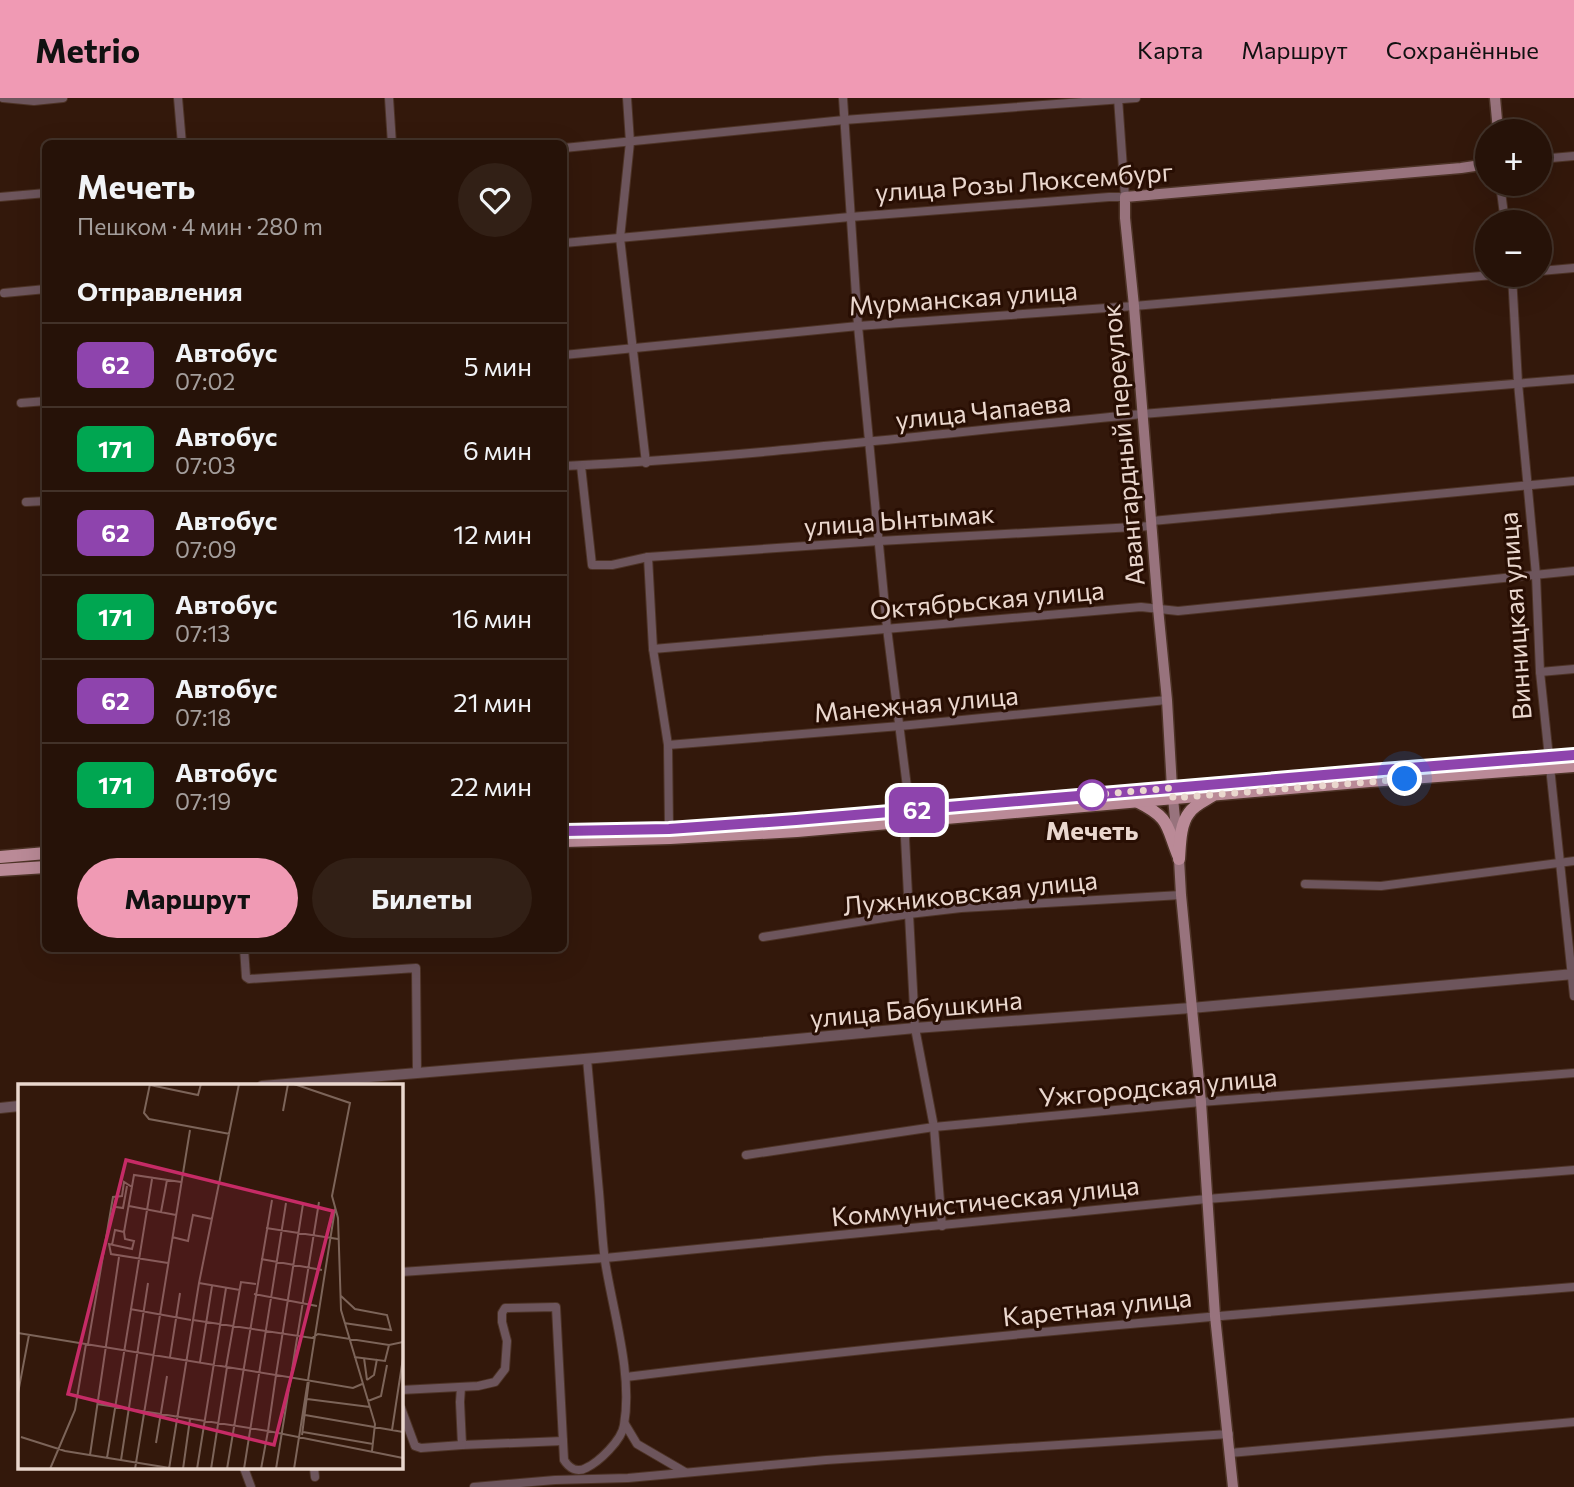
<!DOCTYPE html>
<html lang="ru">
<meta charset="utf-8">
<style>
body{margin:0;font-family:Commissioner,sans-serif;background:#322016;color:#f1f3f6;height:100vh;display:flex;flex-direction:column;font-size:26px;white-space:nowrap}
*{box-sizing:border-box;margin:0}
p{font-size:23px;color:#a49e9c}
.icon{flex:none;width:38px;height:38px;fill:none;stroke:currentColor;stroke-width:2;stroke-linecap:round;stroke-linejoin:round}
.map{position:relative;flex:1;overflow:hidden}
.sheet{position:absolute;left:42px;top:42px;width:525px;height:812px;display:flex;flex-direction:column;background:#261208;border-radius:10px;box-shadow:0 7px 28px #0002,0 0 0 2px #423229}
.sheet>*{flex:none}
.badge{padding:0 14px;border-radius:10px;font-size:24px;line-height:46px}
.fabs{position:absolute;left:1475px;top:21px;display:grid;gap:14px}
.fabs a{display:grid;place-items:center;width:77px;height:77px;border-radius:50%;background:#261208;box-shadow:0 7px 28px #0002,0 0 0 2px #423229;font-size:35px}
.you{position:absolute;width:35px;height:35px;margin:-18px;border:5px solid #fff;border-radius:50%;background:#1a73e8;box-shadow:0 0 0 10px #1a73e833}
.map>.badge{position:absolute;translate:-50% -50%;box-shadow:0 0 0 4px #fff}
h2{padding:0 35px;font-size:26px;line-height:63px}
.round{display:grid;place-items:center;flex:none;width:74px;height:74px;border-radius:37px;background:#322016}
.summary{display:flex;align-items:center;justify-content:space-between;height:119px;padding:0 35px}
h1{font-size:33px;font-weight:700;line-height:52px}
.primary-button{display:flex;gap:14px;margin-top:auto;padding:14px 35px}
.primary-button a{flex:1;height:80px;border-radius:42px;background:#f09ab4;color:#111;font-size:28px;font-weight:700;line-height:80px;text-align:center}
.primary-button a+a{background:#322016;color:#f1f3f6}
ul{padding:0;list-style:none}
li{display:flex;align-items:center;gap:21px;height:84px;padding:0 35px;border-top:2px solid #423229}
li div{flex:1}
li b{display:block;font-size:26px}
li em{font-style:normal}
li .badge{min-width:77px;font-weight:700;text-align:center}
header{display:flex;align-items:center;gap:42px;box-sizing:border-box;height:98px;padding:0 35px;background:#f09ab4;color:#111}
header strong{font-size:33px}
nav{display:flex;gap:38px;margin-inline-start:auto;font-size:24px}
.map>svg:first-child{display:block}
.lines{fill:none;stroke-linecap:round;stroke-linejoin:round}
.minor-casing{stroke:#4d3326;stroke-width:10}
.tertiary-casing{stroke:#4d3326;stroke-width:12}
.secondary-casing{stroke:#4d3326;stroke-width:13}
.primary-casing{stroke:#4d3326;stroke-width:15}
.minor{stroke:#6d555c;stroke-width:8}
.tertiary{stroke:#6d555c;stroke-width:10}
.secondary{stroke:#98737d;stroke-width:10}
.primary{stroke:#ba8a97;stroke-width:12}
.line-casing{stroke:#fff;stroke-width:16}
.line{stroke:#8e44ad;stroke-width:10}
.walk{stroke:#ead7ce;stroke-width:7;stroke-dasharray:0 12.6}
.stop-dot{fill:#fff;stroke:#8e44ad;stroke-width:3.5}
.labels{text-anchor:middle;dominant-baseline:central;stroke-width:6;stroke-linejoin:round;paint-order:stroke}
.street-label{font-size:26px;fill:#ead7ce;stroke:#280e03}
.stop-label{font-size:26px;font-weight:bold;fill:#ead7ce;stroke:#280e03}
.inset-road{fill:none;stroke:#7c6459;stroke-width:2}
.view{fill:#c62b66;fill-opacity:0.15;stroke:#c62b66;stroke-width:3.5}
.inset-edge{fill:none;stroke:#ead7ce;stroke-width:3.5}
</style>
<header>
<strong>Metrio</strong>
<nav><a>Карта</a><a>Маршрут</a><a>Сохранённые</a></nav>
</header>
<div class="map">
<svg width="1574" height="1389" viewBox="0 0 1574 1389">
<rect width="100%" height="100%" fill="#33180b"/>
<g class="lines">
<defs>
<g id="minor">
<polyline points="3,0 34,3 63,0"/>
<polyline points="178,0 182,46"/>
<polyline points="389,0 392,46"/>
<polyline points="627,0 630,44 620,140 646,365"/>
<polyline points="843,0 858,228 887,530 910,713"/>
<polyline points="564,50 844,22 1136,0"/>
<polyline points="1540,61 1574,58"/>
<polyline points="1500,86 1505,124"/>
<polyline points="0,99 46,95"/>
<polyline points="564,145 850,119 1109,99 1125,99 1118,0"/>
<polyline points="1540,173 1574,170"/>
<polyline points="1512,177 1518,285 1536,477 1540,574 1574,898"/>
<polyline points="4,195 46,191"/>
<polyline points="564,257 858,228 1134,208 1493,177"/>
<polyline points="21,305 46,303"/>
<path d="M564,368C757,359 949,334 1142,316C1286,303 1430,292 1574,281"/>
<polyline points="581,368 592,467 612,467 648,459 879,443 1152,428"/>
<polyline points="26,404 46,403"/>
<polyline points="1152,423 1574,383"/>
<polyline points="648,459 653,551 668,647 669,731"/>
<polyline points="653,551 1141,509 1178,513 1574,473"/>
<polyline points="1540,574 1574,571"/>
<polyline points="668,647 900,628 1167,602"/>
<polyline points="911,723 905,740 915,930 934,1029 942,1128"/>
<polyline points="1305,786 1381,788 1574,763"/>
<polyline points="763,839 909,816 961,810 1181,797"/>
<polyline points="244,850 246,879 249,881 416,870 417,975"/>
<polyline points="746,1057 934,1029 1201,1004 1574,975"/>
<polyline points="401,1174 605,1160 1207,1101 1574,1072"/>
<path d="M626,1279C941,1240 1258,1214 1574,1189"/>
<polyline points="461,1289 460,1304 462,1347 563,1343"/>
<path d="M401,1292L478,1288L495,1284L505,1271L507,1243L502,1224V1215L505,1210L556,1209L564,1362C569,1370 577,1375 586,1370C599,1364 622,1342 624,1327C633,1276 613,1214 605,1163C602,1141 601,1117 599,1094C595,1050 591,1005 587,961"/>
<polyline points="401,1310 415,1348 421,1350 462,1347"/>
<polyline points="625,1326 637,1346 685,1374"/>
<polyline points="1230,1355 1574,1324"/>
<polyline points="244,1370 251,1389"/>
<polyline points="314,1370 315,1379"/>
<polyline points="474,1389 555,1382 628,1380 826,1362 1229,1336"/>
</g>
<g id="tertiary">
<polyline points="262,988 596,960 915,930 1191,910 1574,876"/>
<polyline points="0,1010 19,1008"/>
</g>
<g id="secondary">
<polyline points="1495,0 1498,33"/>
<polyline points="1233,1389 1215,1218 1201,1004 1181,797 1179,761 1172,690 1167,602 1158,510 1134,208 1125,120 1125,99 1461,70 1488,66"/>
</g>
<g id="primary">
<path d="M1138,704C1170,720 1166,727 1178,757"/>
<polyline points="564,733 669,731 796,722 1362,674 1574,658"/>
<polyline points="564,743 670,740 797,733 1370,683 1574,668"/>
<polyline points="0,759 46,755"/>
<path d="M1179,761C1180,747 1180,726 1189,715C1194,707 1204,703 1212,698"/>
<polyline points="0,772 46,769"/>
</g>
</defs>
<use href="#minor" class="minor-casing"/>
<use href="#tertiary" class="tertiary-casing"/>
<use href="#secondary" class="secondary-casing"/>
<use href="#primary" class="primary-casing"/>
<use href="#minor" class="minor"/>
<use href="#tertiary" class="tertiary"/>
<use href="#secondary" class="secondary"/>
<use href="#primary" class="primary"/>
</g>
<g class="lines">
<defs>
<polyline id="line" points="564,733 669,731 796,722 1383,672 1574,657"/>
</defs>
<use href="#line" class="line-casing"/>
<use href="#line" class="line"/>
<polyline class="walk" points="1092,697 1080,698 1172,690 1173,700 1405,681"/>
</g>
<circle class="stop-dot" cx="1092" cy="697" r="14"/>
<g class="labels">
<g class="street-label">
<text transform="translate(1024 83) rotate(-4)">улица Розы Люксембург</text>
<text transform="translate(963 199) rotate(-4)">Мурманская улица</text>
<text transform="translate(983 312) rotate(-6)">улица Чапаева</text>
<text transform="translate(1122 347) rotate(-95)">Авангардный переулок</text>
<text transform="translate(899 421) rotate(-4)">улица Ынтымак</text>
<text transform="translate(987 501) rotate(-5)">Октябрьская улица</text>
<text transform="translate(1514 518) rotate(-94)">Винницкая улица</text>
<text transform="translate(916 605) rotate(-5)">Манежная улица</text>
<text transform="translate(970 794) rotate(-6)">Лужниковская улица</text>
<text transform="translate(916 910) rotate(-5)">улица Бабушкина</text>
<text transform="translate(1158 988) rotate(-5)">Ужгородская улица</text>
<text transform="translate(985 1102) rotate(-6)">Коммунистическая улица</text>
<text transform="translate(1097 1208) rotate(-6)">Каретная улица</text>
</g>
<g class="stop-label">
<text x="1092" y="731">Мечеть</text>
</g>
</g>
<g transform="translate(18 986)">
<rect width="385" height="385" fill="#33180b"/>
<path class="inset-road" d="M132,0L126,29L131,35L212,50M276,0L332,19L314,112L320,134L323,226L357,340L354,367M132,1L180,11L183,0M265,27L270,0M285,120L258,291L335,304L344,300M111,122L158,131M98,123L105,124L109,102M143,128L149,96M248,144L320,155M106,148L107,155L116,157L114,165L91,160L93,170L150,179M106,148L116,91L163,98M154,153L170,157L175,131L194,135M94,161L97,146L106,148M243,175L304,186M181,199L222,206M236,210L299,222M323,212L337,225L369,231L373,246L326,239M112,225L173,236M175,236L294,254L300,250L371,261L385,258M0,249L258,291L250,347L385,374M70,260L95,113L104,112L106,98L114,103M152,273L162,209M336,273L367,277L371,261M346,274L349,296M182,278L194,202M208,283L223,198L238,200M349,296L356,291L359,275M0,309L11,251M289,315L352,323M350,317L363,312L369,281M79,320L250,347L243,385M287,331L385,348M374,346L385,274M285,348L355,360M284,351L291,296M3,353L47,367L158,385M138,359L149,292M72,371L101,173M89,374L134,95M103,376L130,199M32,385L57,326L68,260M117,385L172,46M151,385L181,199L221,0M165,385L172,335M179,385L208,204M193,385L209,283M209,385L254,116M226,385L268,119M258,385L301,118M276,385L317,125"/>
<path class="view" d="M108,76L315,127L256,361L50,310Z"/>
<rect width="385" height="385" class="inset-edge"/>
</g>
</svg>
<div class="fabs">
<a>+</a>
<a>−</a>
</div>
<div class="you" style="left:1405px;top:681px"></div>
<b class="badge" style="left:917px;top:712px;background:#8e44ad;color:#fff">62</b>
<section class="sheet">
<div class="summary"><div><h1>Мечеть</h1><p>Пешком · 4 мин · 280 m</p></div><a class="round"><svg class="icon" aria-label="heart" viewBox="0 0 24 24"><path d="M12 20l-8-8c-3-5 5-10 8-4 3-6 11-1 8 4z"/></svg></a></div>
<h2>Отправления</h2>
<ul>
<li><span class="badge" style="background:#8e44ad;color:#fff">62</span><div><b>Автобус</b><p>07:02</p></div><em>5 мин</em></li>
<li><span class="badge" style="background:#00a651;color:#fff">171</span><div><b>Автобус</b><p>07:03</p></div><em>6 мин</em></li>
<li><span class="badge" style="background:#8e44ad;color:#fff">62</span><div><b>Автобус</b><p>07:09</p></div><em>12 мин</em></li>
<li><span class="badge" style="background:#00a651;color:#fff">171</span><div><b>Автобус</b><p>07:13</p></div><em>16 мин</em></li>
<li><span class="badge" style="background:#8e44ad;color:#fff">62</span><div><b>Автобус</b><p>07:18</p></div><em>21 мин</em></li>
<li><span class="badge" style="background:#00a651;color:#fff">171</span><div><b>Автобус</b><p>07:19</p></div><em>22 мин</em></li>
</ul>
<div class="primary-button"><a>Маршрут</a><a>Билеты</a></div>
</section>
</div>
